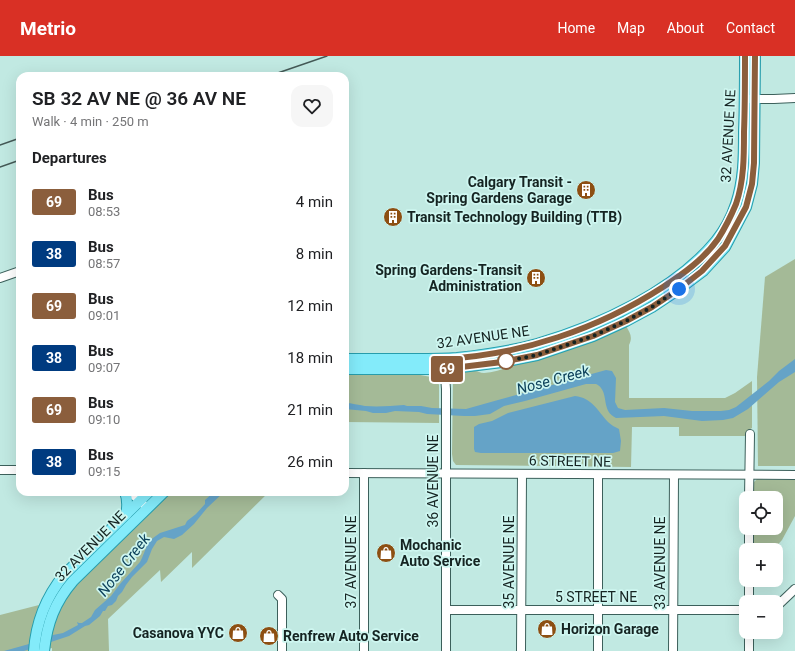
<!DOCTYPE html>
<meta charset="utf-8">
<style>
body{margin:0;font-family:Roboto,sans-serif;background:#f6f6f6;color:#202124;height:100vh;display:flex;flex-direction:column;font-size:15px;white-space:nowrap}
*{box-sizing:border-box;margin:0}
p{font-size:13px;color:#757577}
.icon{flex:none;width:22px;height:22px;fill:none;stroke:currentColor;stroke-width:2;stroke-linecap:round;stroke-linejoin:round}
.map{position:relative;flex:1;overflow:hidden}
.panel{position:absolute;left:16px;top:16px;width:333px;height:424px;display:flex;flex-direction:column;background:#fff;border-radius:12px;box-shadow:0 4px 16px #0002}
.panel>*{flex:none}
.badge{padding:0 8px;border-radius:3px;font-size:14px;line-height:26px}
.controls{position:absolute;left:739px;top:435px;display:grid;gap:8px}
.controls a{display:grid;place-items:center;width:44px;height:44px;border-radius:8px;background:#fff;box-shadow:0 4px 16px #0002;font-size:20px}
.you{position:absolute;width:20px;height:20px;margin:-10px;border:3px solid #fff;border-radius:50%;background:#1a73e8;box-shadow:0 0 0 6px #1a73e833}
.map>.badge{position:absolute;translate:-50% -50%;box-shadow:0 0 0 2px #fff}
h2{padding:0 16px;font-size:15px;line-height:36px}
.round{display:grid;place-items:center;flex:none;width:42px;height:42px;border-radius:12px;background:#f6f6f6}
.summary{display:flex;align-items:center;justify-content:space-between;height:68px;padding:0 16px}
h1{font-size:19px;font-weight:600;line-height:30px}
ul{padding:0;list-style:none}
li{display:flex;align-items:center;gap:12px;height:52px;padding:0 16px}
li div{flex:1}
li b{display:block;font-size:15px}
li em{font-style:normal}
li .badge{min-width:44px;font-weight:700;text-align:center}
header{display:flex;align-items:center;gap:24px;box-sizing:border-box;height:56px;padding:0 20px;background:#d93025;color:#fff}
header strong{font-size:19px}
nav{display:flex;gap:22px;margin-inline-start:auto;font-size:14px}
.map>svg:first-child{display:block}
.green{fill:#a4ba97}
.water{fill:#65a3c7}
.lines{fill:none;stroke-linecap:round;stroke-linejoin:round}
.minor-casing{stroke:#3c605b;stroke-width:10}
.major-casing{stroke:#279dac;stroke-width:12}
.minor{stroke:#fff;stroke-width:8}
.major{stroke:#83ebfa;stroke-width:10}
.rail{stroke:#445956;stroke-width:1.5}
.line-casing{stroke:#fff;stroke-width:9}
.line{stroke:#8b5e3c;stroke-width:6}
.walk{stroke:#152422;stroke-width:4;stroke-dasharray:0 7.2}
.stop-dot{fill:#fff;stroke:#8b5e3c;stroke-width:2}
.labels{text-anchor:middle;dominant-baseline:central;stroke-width:3.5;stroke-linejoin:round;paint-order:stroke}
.street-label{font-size:14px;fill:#152422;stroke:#cef6f0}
.poi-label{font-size:14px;font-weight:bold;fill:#152422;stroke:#cef6f0;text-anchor:start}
.water-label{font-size:15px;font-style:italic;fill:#0f425b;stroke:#cef6f0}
</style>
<header>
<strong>Metrio</strong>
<nav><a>Home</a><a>Map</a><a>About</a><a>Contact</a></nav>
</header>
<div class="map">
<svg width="795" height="595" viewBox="0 0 795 595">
<rect width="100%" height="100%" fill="#c1e9e2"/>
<g class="green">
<polygon points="795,203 795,410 758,410 757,321 765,221"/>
<path d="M626,270C630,277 633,281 629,289V342H725L735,337L752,325V372L747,375L745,380H679V371H632L631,411L456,409L453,405L452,398L453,325C458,319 466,314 475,315C478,315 480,317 484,317C494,316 506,313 514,308Z"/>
<polygon points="345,317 415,318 431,321 437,324 439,329 439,367 345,366"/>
<polygon points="757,423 795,424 795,460 782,484 773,494 754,494 754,472 776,472 776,442 754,442 754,426"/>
<polygon points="169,436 269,436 192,512 192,496 161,526 160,514 108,563 109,595 52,595 52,592 42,595 0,595 0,559 39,549 33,568 56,565 58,554 73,532"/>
</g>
<g class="water">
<path d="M795,303V316L779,326L748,353L733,362L723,364L702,365L664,360L616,362C602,355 608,341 601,332C600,330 598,329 596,328H586L525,345L504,350L490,358L475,360H464L427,358L419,356L395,355L386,357H373L366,355L345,353V347C352,347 358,349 365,350C378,351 391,350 404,349L407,350H421L432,352L466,353L498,344L606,314L612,315L616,322L615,346L618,352L625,354L664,352L692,355H721L729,354L736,351L769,325L779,315Z"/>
<path d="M575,340C592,342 597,354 608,366C611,369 615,371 619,373L621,385L620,395L613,397H481L475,396L474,393V371L479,368L492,365L508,357Z"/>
<polygon points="214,436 224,436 207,452 194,468 182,479 174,483 164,481 157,485 152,493 147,506 132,521 126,529 122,536 118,540 116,545 112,549 108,550 105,555 103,555 100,560 89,569 85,570 69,580 24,595 4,595 29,588 53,579 63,577 78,569 77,566 79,567 82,567 91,561 95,554 111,540 120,528 140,506 142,502 148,487 153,482 160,477 185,469 187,465 196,458 205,448 205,444"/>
</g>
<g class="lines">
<defs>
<g id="minor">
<polyline points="750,43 774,43 795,42"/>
<polyline points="0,222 20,215"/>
<polyline points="444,307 446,333 446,595"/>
<polyline points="0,414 20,414"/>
<polyline points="345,417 795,419"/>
<polyline points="130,436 144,449"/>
<polyline points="749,442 750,378"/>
<polyline points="749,494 749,472"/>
<polyline points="278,539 282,543 282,595"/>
<polyline points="749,546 749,524"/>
<polyline points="776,551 795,533"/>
<polyline points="446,554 746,554"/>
<polyline points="749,576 749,595"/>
<polyline points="364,595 364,417"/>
<polyline points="521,595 522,418"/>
<polyline points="598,595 598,419"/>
<polyline points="673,595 674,419"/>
</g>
<g id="major">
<path d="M345,303C368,303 391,303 415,303C429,303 443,303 457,302C484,299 512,295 537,288C599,270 675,235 716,185C725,174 732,160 736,148C744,124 744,100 744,76C745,50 745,25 745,0"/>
<polyline points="345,313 445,313 502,306 537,299 593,280 626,265 652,251 679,233 703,215 725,191 746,151 752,128 754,107 755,0"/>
<path d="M125,436C128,444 128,450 126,459"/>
<path d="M34,595C36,567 46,541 64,519L149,436"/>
<path d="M44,595C47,567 55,546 73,525L164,436"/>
</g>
</defs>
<use href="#minor" class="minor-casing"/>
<use href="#major" class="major-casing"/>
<use href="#minor" class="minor"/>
<use href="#major" class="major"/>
<g class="rail">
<polyline points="269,20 327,0"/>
<polyline points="0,89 20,82"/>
<polyline points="0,111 20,104"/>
</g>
</g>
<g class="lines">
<defs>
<path id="line" d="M745,0C745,25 745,51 744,76C744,100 744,125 736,148C731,160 725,172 718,183C704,203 683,218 663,231C598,273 521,299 444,303L445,313L502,306L537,299L593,280L626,265L652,251L679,233L702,215L725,190L746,151L752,128L754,107L755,0"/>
</defs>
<use href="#line" class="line-casing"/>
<use href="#line" class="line"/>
<polyline class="walk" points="506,305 502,306 537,299 593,280 626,265 652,251 679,233"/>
</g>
<defs>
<symbol id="building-disc" viewBox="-11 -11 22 22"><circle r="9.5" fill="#8d4f12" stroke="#cef6f0"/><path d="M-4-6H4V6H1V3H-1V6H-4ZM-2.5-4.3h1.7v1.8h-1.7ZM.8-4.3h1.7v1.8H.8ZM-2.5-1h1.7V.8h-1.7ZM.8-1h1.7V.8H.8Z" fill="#fff"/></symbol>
<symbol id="shop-disc" viewBox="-11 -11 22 22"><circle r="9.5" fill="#8d4f12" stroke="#cef6f0"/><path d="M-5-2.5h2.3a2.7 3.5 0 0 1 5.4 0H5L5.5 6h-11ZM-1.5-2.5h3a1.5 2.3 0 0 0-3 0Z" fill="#fff"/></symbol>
</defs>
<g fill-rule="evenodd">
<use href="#building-disc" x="575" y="123" width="22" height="22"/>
<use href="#building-disc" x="382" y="150" width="22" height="22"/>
<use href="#building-disc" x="525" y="211" width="22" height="22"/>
<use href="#shop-disc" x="375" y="486" width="22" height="22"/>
<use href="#shop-disc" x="536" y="562" width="22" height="22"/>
<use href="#shop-disc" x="227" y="566" width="22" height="22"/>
<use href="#shop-disc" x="258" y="569" width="22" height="22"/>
</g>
<circle class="stop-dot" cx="506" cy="305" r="8"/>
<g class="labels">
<g class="street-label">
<text transform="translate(728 80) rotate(-87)">32 AVENUE NE</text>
<text transform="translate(483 281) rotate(-8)">32 AVENUE NE</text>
<text transform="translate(570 405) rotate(1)">6 STREET NE</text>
<text transform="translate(433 425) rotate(-90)">36 AVENUE NE</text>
<text transform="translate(90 490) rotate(-45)">32 AVENUE NE</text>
<text transform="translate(351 506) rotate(-90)">37 AVENUE NE</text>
<text transform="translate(509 506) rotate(-90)">35 AVENUE NE</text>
<text transform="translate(660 507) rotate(-90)">33 AVENUE NE</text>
<text x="596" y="541">5 STREET NE</text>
</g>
<g class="poi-label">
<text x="572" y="126" text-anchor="end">Calgary Transit -<tspan x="572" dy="16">Spring Gardens Garage</tspan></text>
<text x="407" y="161">Transit Technology Building (TTB)</text>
<text x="522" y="214" text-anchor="end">Spring Gardens-Transit<tspan x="522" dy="16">Administration</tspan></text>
<text x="400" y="489">Mochanic<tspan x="400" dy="16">Auto Service</tspan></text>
<text x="561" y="573">Horizon Garage</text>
<text x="224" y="577" text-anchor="end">Casanova YYC</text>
<text x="283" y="580">Renfrew Auto Service</text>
</g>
<g class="water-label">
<text transform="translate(553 324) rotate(-15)">Nose Creek</text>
<text transform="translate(124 509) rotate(-52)">Nose Creek</text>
</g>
</g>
</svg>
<div class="controls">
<a><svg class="icon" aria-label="locate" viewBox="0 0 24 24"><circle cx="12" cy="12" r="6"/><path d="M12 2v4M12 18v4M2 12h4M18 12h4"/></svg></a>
<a>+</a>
<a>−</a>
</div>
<div class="you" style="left:679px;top:233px"></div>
<b class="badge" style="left:447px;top:313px;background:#8b5e3c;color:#fff">69</b>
<section class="panel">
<div class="summary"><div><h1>SB 32 AV NE @ 36 AV NE</h1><p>Walk · 4 min · 250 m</p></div><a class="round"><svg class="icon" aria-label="heart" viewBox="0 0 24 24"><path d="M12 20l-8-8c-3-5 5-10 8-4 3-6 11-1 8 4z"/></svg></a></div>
<h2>Departures</h2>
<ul>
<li><span class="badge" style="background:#8b5e3c;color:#fff">69</span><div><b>Bus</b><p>08:53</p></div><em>4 min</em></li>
<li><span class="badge" style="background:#003b80;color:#fff">38</span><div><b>Bus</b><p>08:57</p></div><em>8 min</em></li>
<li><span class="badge" style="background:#8b5e3c;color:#fff">69</span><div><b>Bus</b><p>09:01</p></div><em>12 min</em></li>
<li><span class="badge" style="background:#003b80;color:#fff">38</span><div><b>Bus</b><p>09:07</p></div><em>18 min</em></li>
<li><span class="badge" style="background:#8b5e3c;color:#fff">69</span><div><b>Bus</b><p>09:10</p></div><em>21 min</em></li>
<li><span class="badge" style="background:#003b80;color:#fff">38</span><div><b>Bus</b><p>09:15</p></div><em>26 min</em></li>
</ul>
</section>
</div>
